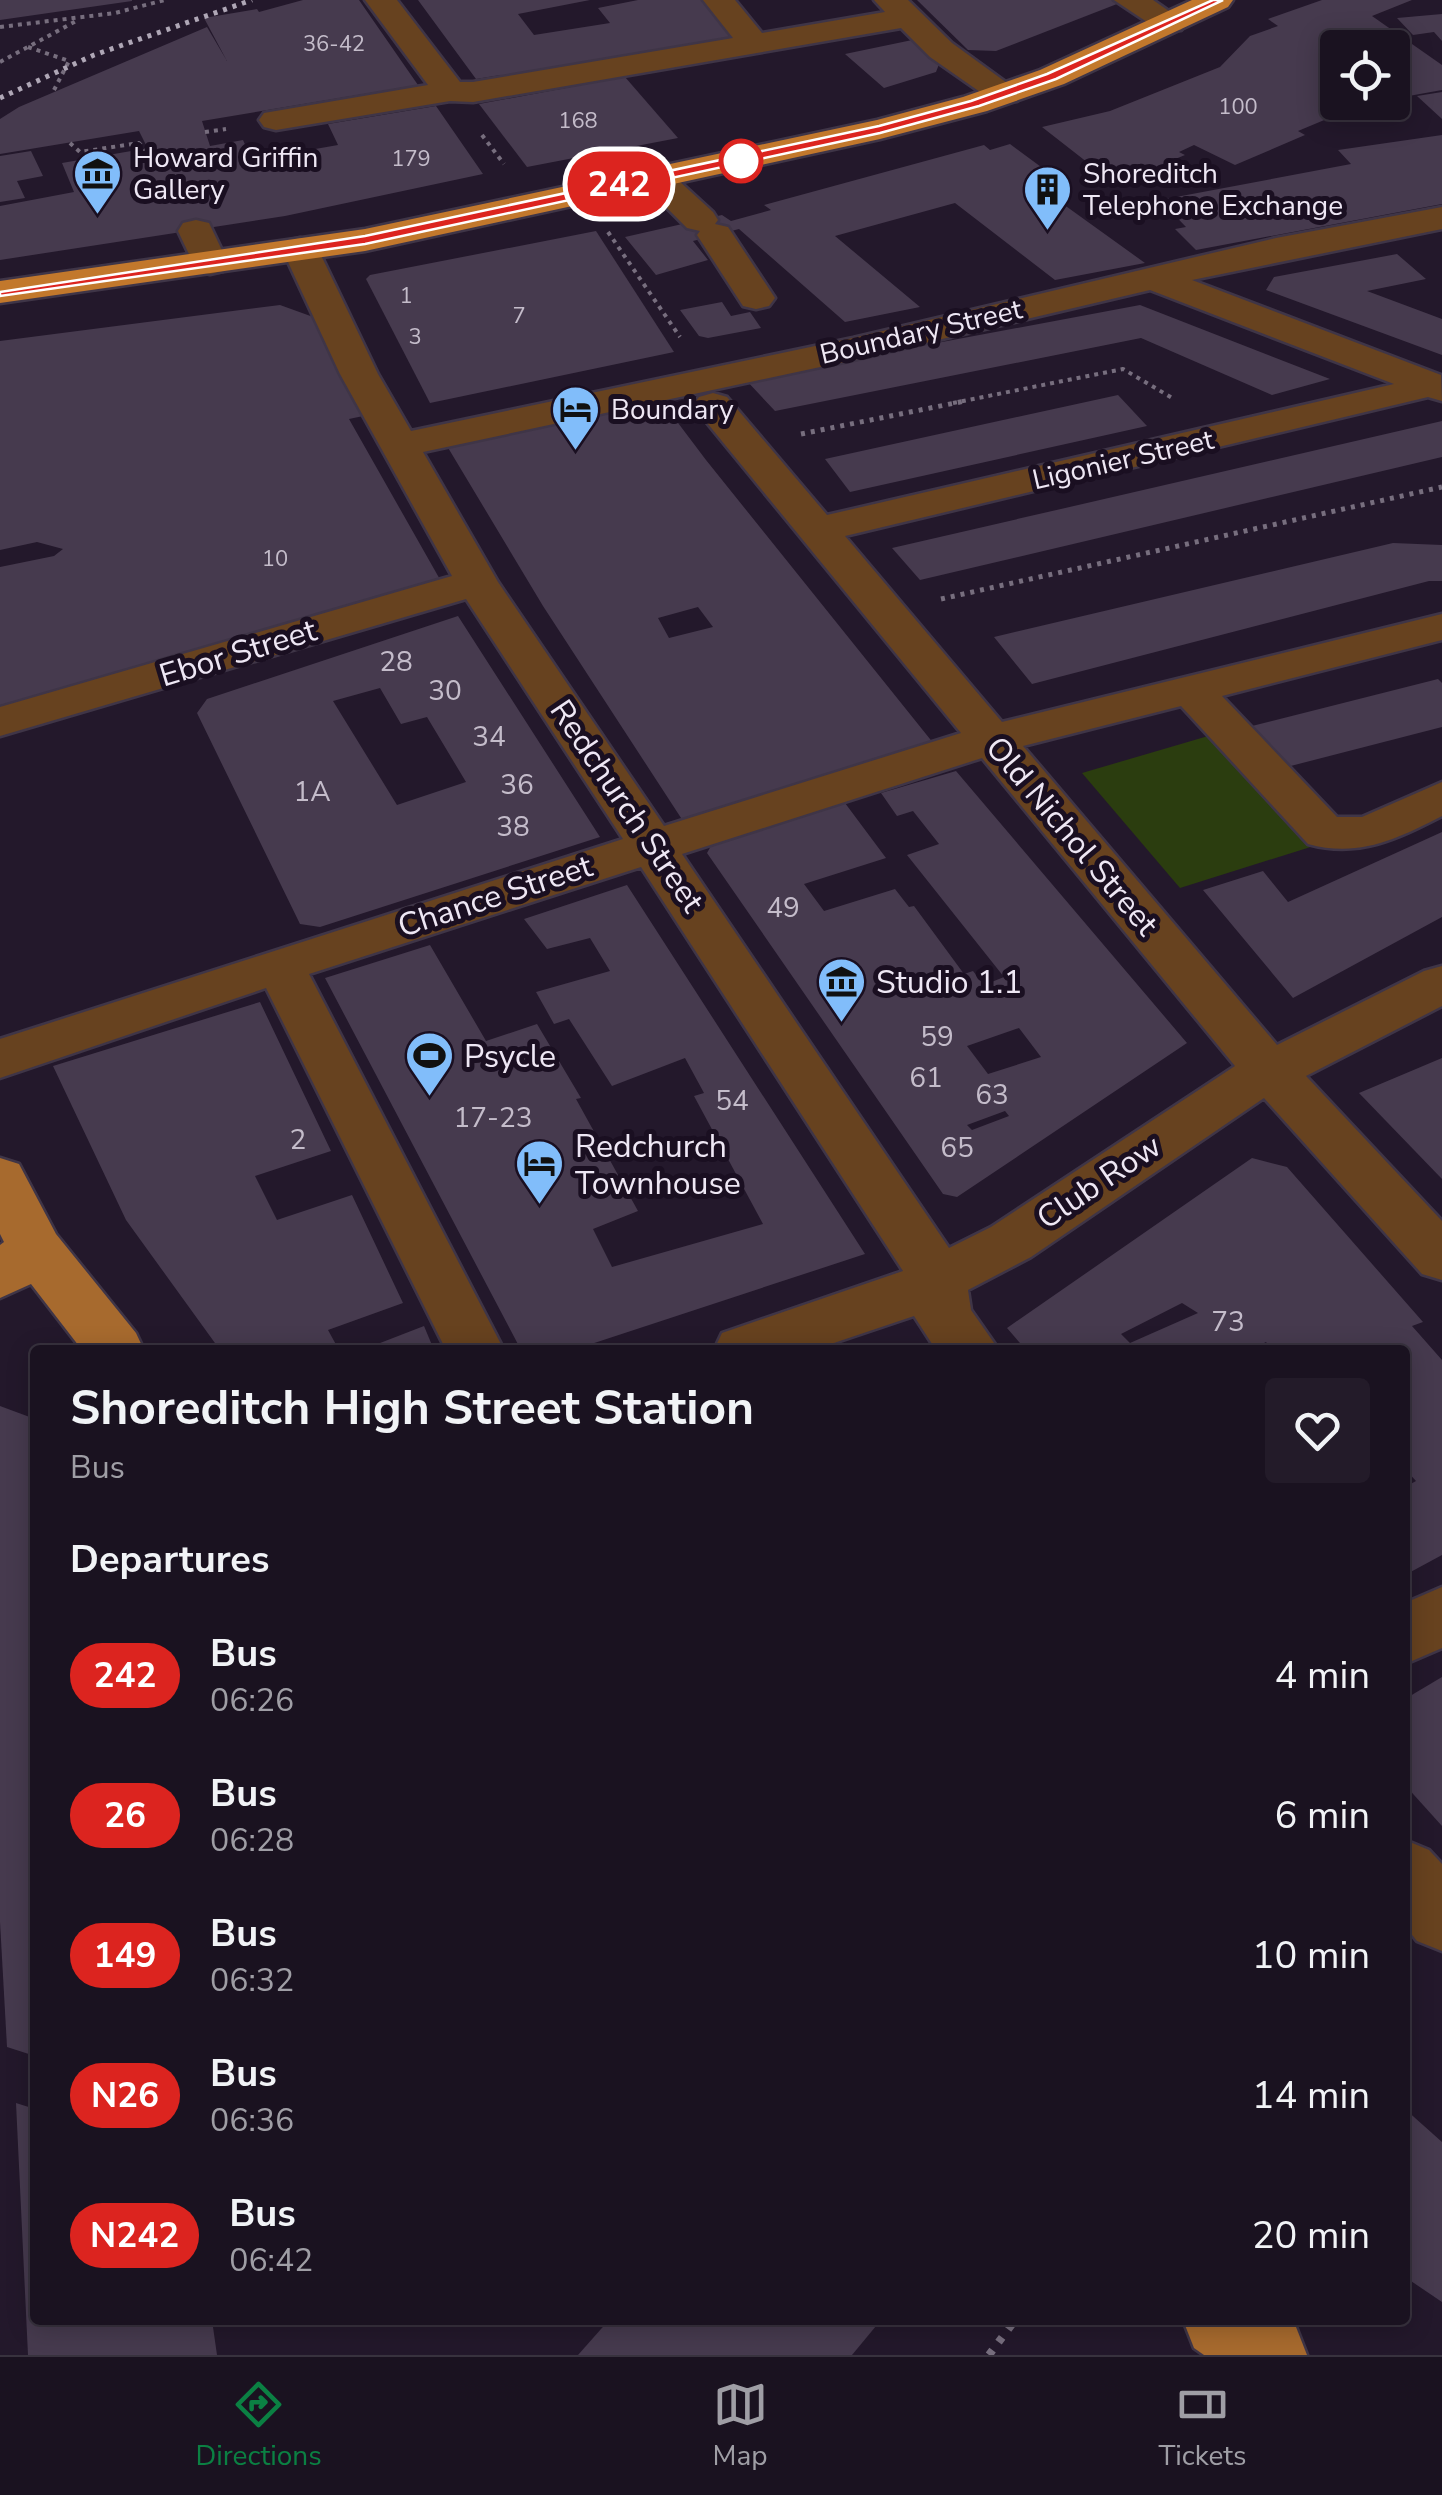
<!DOCTYPE html>
<style>
body{margin:0;font-family:"Nunito Sans",sans-serif;background:#231b29;color:#f1f3f6;height:100vh;display:flex;flex-direction:column;font-size:38px;white-space:nowrap}
*{box-sizing:border-box;margin:0}
p{font-size:32px;color:#9f9ea5}
.icon{flex:none;width:55px;height:55px;fill:none;stroke:currentColor;stroke-width:2;stroke-linecap:round;stroke-linejoin:round}
.map{position:relative;flex:1;overflow:hidden}
.panel{position:absolute;left:30px;top:1345px;width:1380px;height:980px;display:flex;flex-direction:column;background:#1a1220;border-radius:10px;box-shadow:0 5px 25px #0003,0 0 0 2px #38323e}
.panel>*{flex:none}
.badge{padding:0 20px;border-radius:32px;font-size:35px;line-height:65px}
.buttons{position:absolute;left:1320px;top:30px;display:grid;gap:20px}
.buttons a{display:grid;place-items:center;width:90px;height:90px;border-radius:10px;background:#1a1220;box-shadow:0 5px 25px #0003,0 0 0 2px #38323e;font-size:50px}
.map>.badge{position:absolute;translate:-50% -50%;box-shadow:0 0 0 5px #fff}
h2{padding:0 40px;font-size:38px;line-height:90px}
.round{display:grid;place-items:center;flex:none;width:105px;height:105px;border-radius:10px;background:#231b29}
.headline{display:flex;align-items:center;justify-content:space-between;height:170px;padding:0 40px}
h1{font-size:48px;font-weight:700;line-height:75px}
ul{padding:0;list-style:none}
li{display:flex;align-items:center;gap:30px;height:140px;padding:0 40px}
li div{flex:1}
li b{display:block;font-size:38px}
li em{font-style:normal}
li .badge{min-width:110px;font-weight:700;text-align:center}
.dock{display:flex;justify-content:space-around;align-items:center;height:140px;border-top:2px solid #38323e;background:#1a1220;font-size:28px;color:#9f9ea5}
.dock a{display:grid;justify-items:center;gap:5px}
.dock .active{color:#0b8043}
.map>svg:first-child{display:block}
.green{fill:#2b3d0f}
.building{fill:#463a4e;fill-rule:evenodd}
.lines{fill:none;stroke-linecap:round;stroke-linejoin:round}
.minor-casing{stroke:#3f3547;stroke-width:5}
.major-casing{stroke:#3f3547;stroke-width:5}
.highway-casing{stroke:#3f3547;stroke-width:5}
.path-far2{stroke:#776e7e;stroke-width:4;stroke-dasharray:4 5;stroke-linecap:butt}
.path-far1{stroke:#776e7e;stroke-width:5;stroke-dasharray:4 6;stroke-linecap:butt}
.path{stroke:#776e7e;stroke-width:8;stroke-dasharray:6 10;stroke-linecap:butt}
.minor{fill:#67421f;fill-rule:evenodd}
.major{fill:#a76a2e;fill-rule:evenodd}
.highway{fill:#c2782c;fill-rule:evenodd}
.rail{stroke:#afa7b6;stroke-width:5;stroke-dasharray:4 6;stroke-linecap:butt}
.line{fill:#dc241f;stroke:#fff;stroke-width:2.5}
.stop-dot{fill:#fff;stroke:#dc241f;stroke-width:5}
.labels{text-anchor:middle;dominant-baseline:central;stroke-width:10;stroke-linejoin:round;paint-order:stroke}
.far-number-label{font-size:22px;fill:#c4bcca}
.far-poi-label{font-size:28px;fill:#eee7f4;stroke:#1a0f21;text-anchor:start}
.far-street-label{font-size:28px;fill:#eee7f4;stroke:#1a0f21}
.number-label{font-size:28px;fill:#c4bcca}
.street-label{font-size:32px;fill:#eee7f4;stroke:#1a0f21}
.poi-label{font-size:32px;fill:#eee7f4;stroke:#1a0f21;text-anchor:start}
</style>
<div class="map">
<svg width="1442" height="2355" viewBox="0 0 1442 2355">
<rect width="100%" height="100%" fill="#23182b"/>
<polygon class="green" points="1215,734 1317,845 1180,888 1082,773"/>
<g class="building">
<polygon points="0,0 132,0 132,1 0,20"/>
<polygon points="303,0 359,0 418,85 202,121 210,146 243,140 252,160 338,145 328,124 436,106 483,174 285,216 0,260 0,206 74,192 62,163 137,150 143,158 152,157 139,131 0,154 0,119 19,107 207,27 227,61 204,18 257,9 259,12"/>
<polygon points="418,0 590,0 518,14 534,35 610,23 598,8 638,0 705,0 733,38 505,80 501,75 476,79"/>
<polygon points="917,0 1118,0 1117,4 996,51 968,50"/>
<polygon points="1322,0 1412,0 1372,16 1442,65 1442,90 1392,99 1392,48 1338,48 1338,102 1365,103 1298,131 1305,135 1235,165 1194,145 1179,152 1185,155 1115,184 1042,127 1110,111 1220,67 1250,36 1278,26 1268,19"/>
<polygon points="1442,14 1442,41 1434,32 1413,35 1397,18"/>
<polygon points="917,39 941,59 936,72 884,88 845,54"/>
<polygon points="625,77 678,138 527,167 479,104"/>
<polygon points="1442,92 1442,119 1417,96"/>
<polygon points="1442,135 1442,204 1196,250 1175,229 1186,227 1160,200 1351,164 1338,150"/>
<polygon points="1010,144 1052,175 1031,181 1145,263 1055,280 955,203 835,236 920,307 845,322 739,229 693,241 708,260 656,275 625,237 722,215 731,221 771,210 764,205 984,145 990,150"/>
<polygon points="31,151 43,176 17,181 25,198 0,202 0,156"/>
<polygon points="596,231 674,352 430,403 366,279 370,275"/>
<polygon points="1397,254 1426,279 1367,291 1442,319 1442,355 1266,290 1274,277"/>
<polygon points="722,302 731,316 750,312 761,328 708,338 699,336 680,310"/>
<polygon points="280,305 316,318 368,415 349,419 442,583 0,712 0,567 54,556 63,549 37,542 0,550 0,341"/>
<polygon points="1140,305 1330,379 1272,395 1141,338 775,411 745,379"/>
<polygon points="1118,395 1147,426 850,492 825,459"/>
<path d="M660,399L706,460L938,749L683,821L543,606L447,446ZM698,607L713,627L669,638L658,618Z"/>
<polygon points="1442,421 1442,457 920,580 892,548"/>
<polygon points="1393,543 1442,545 1442,581 1429,581 1032,684 994,637"/>
<path d="M458,616L600,837L320,927L300,924L197,713L207,699ZM380,688L401,724L427,717L466,782L397,805L333,701Z"/>
<polygon points="1438,679 1442,683 1442,727 1279,769 1244,728"/>
<path d="M956,771L1187,1043L957,1197L943,1194L707,853L712,844L845,803L886,858L804,884L824,911L895,889L909,907L914,906L964,974L973,971L984,985L1004,977L907,855L939,844L913,811L897,816L881,793ZM1019,1028L1041,1057L988,1074L967,1046ZM1005,1111L1009,1116L972,1130L967,1125Z"/>
<polygon points="1442,832 1442,917 1293,998 1203,890 1263,871 1288,902"/>
<polygon points="627,885 865,1254 573,1350 521,1350 325,978 430,945 486,1041 537,1024 581,1098 576,1099 638,1211 593,1229 612,1267 763,1224 694,1096 704,1093 685,1058 612,1086 569,1019 554,1024 536,992 610,971 590,938 547,949 524,919"/>
<polygon points="260,1002 331,1151 255,1176 277,1220 352,1195 403,1303 328,1330 339,1350 220,1350 126,1220 53,1066"/>
<polygon points="1442,1058 1442,1179 1359,1093"/>
<path d="M1252,1158L1287,1167L1423,1322L1412,1326L1442,1360V1555L1405,1575V1487L1416,1481L1405,1469V1350H1272L1266,1342L1251,1350H1026L1007,1328ZM1182,1303L1198,1313L1130,1343L1121,1334Z"/>
<polygon points="424,1326 434,1350 362,1350"/>
<polygon points="0,1406 35,1419 35,2056 7,2047 0,1922"/>
<polygon points="1442,1677 1442,1826 1405,1785 1405,1699"/>
<polygon points="16,2103 35,2109 35,2320 212,2320 217,2355 28,2355"/>
<polygon points="1405,2109 1442,2142 1442,2302 1405,2277"/>
<polygon points="609,2320 881,2320 852,2355 578,2355"/>
</g>
<g class="lines">
<defs>
<g id="minor">
<polygon points="365,0 397,0 460,82 473,82 733,38 703,0 735,0 762,33 885,12 874,0 908,0 952,43 1022,94 1017,101 993,101 930,57 901,28 473,102 450,101 276,130 264,127 259,120 264,113 428,85"/>
<polygon points="1114,0 1153,0 1186,23 1181,30 1159,30"/>
<polygon points="655,167 667,170 713,212 718,220 715,224 728,227 775,298 769,306 756,309 743,306 697,235 700,231 687,228 643,184 638,177 643,170"/>
<path d="M1442,207V229L1192,280L1441,375L1442,401L1428,397L845,536L1002,722L1442,614V640L1222,696L1337,817H1362L1442,782V816C1397,839 1359,858 1308,844L1181,706L1023,746L1277,1045L1424,971L1442,966V1006L1306,1076L1442,1221V1280L1422,1274L1264,1098L1031,1257L968,1290L971,1310L999,1350H936L914,1316L813,1350H714L722,1333L903,1271L641,867L309,974L504,1350H446L266,988L0,1078V1039L623,839L466,599L0,736V707L452,576L340,374L282,249L287,241L300,238L313,241L318,249L378,374L411,431L853,338L1276,238ZM1150,290L1394,384L827,515L727,397L713,393L699,397L693,405L699,413L961,733L664,826L498,582L423,452L853,360ZM982,758L1235,1066L991,1227L949,1248L682,854Z"/>
<polygon points="196,220 209,223 228,263 223,271 210,274 197,271 178,231 183,223"/>
<polygon points="1442,1587 1442,1648 1405,1664 1405,1603"/>
<polygon points="1405,1840 1429,1850 1442,1864 1442,1951 1417,1941 1405,1926"/>
</g>
<g id="major">
<polygon points="0,1158 19,1164 56,1234 136,1333 144,1350 82,1350 31,1284 0,1298 0,1245 4,1242 0,1234"/>
<polygon points="1183,2320 1286,2320 1296,2327 1307,2355 1204,2355 1194,2348"/>
</g>
<polygon id="highway" points="1192,0 1233,0 1228,7 1064,84 987,111 880,139 365,251 0,303 0,281 365,229 877,120 963,97 1040,70"/>
</defs>
<use href="#minor" class="minor-casing"/>
<use href="#major" class="major-casing"/>
<use href="#highway" class="highway-casing"/>
<g class="path-far2">
<polyline points="0,27 115,13 165,0"/>
<polyline points="28,47 69,61 53,92"/>
<polyline points="0,62 78,20"/>
<polyline points="205,132 226,129"/>
<polyline points="482,135 504,164"/>
<polyline points="70,143 80,152 139,143 152,157"/>
<polyline points="608,232 680,337"/>
<polyline points="953,403 1123,369 1174,399"/>
</g>
<g class="path-far1">
<polyline points="801,434 965,401"/>
<polyline points="941,599 1442,487"/>
</g>
<polyline class="path" points="989,2355 1015,2320"/>
<use href="#minor" class="minor"/>
<use href="#major" class="major"/>
<use href="#highway" class="highway"/>
<polyline class="rail" points="0,98 94,55 252,0"/>
</g>
<polygon class="line" points="1213,0 1223,0 1056,79 979,106 880,133 365,244 0,296 0,292 365,236 879,126 971,101 1047,74"/>
<defs>
<symbol id="museum-pin" viewBox="-11 -11 22 30"><path d="M0 17L-7.5 6A9.5 9.5 0 1 1 7.5 6Z" fill="#81bdfa" stroke="#1a0f21"/><path d="M0-6L6-3V-2H-6V-3ZM-5-1h2V3h-2ZM-1-1h2V3h-2ZM3-1h2V3H3ZM-6 4H6V6H-6Z" fill="#111"/></symbol>
<symbol id="building-pin" viewBox="-11 -11 22 30"><path d="M0 17L-7.5 6A9.5 9.5 0 1 1 7.5 6Z" fill="#81bdfa" stroke="#1a0f21"/><path d="M-4-6H4V6H1V3H-1V6H-4ZM-2.5-4.3h1.7v1.8h-1.7ZM.8-4.3h1.7v1.8H.8ZM-2.5-1h1.7V.8h-1.7ZM.8-1h1.7V.8H.8Z" fill="#111"/></symbol>
<symbol id="hotel-pin" viewBox="-11 -11 22 30"><path d="M0 17L-7.5 6A9.5 9.5 0 1 1 7.5 6Z" fill="#81bdfa" stroke="#1a0f21"/><path d="M-6-4.5h1.5V1H6V5H4.5V3h-9V5H-6ZM-4 0a1.8 1.8 0 1 1 3.6 0ZM.5 0V-2.5h3Q6-2.5 6 0Z" fill="#111"/></symbol>
<symbol id="stadium-pin" viewBox="-11 -11 22 30"><path d="M0 17L-7.5 6A9.5 9.5 0 1 1 7.5 6Z" fill="#81bdfa" stroke="#1a0f21"/><path d="M0-5a6.5 5 0 1 0 0 10a6.5 5 0 1 0 0-10ZM-3.5-1.8h7v3.6h-7Z" fill="#111"/></symbol>
</defs>
<g fill-rule="evenodd">
<use href="#museum-pin" x="70" y="146" width="55" height="75"/>
<use href="#building-pin" x="1020" y="162" width="55" height="75"/>
<use href="#hotel-pin" x="548" y="382" width="55" height="75"/>
<use href="#museum-pin" x="814" y="954" width="55" height="75"/>
<use href="#stadium-pin" x="402" y="1028" width="55" height="75"/>
<use href="#hotel-pin" x="512" y="1136" width="55" height="75"/>
</g>
<circle class="stop-dot" cx="741" cy="161" r="20"/>
<g class="labels">
<g class="far-number-label">
<text x="334" y="44">36-42</text>
<text x="1238" y="107">100</text>
<text x="578" y="121">168</text>
<text x="411" y="159">179</text>
<text x="406" y="296">1</text>
<text x="519" y="316">7</text>
<text x="415" y="337">3</text>
<text x="275" y="559">10</text>
</g>
<g class="far-poi-label">
<text x="133" y="158">Howard Griffin<tspan x="133" dy="32">Gallery</tspan></text>
<text x="1083" y="174">Shoreditch<tspan x="1083" dy="32">Telephone Exchange</tspan></text>
<text x="611" y="410">Boundary</text>
</g>
<g class="far-street-label">
<text transform="translate(921 332) rotate(-13)">Boundary Street</text>
<text transform="translate(1123 460) rotate(-13)">Ligonier Street</text>
</g>
<g class="number-label">
<text x="396" y="662">28</text>
<text x="445" y="691">30</text>
<text x="489" y="737">34</text>
<text x="517" y="785">36</text>
<text x="312" y="792">1A</text>
<text x="513" y="827">38</text>
<text x="783" y="908">49</text>
<text x="937" y="1037">59</text>
<text x="926" y="1078">61</text>
<text x="992" y="1095">63</text>
<text x="732" y="1101">54</text>
<text x="493" y="1118">17-23</text>
<text x="298" y="1140">2</text>
<text x="957" y="1148">65</text>
<text x="1228" y="1322">73</text>
</g>
<g class="street-label">
<text transform="translate(238 653) rotate(-17)">Ebor Street</text>
<text transform="translate(627 806) rotate(56)">Redchurch Street</text>
<text transform="translate(1072 836) rotate(50)">Old Nichol Street</text>
<text transform="translate(495 896) rotate(-18)">Chance Street</text>
<text transform="translate(1099 1182) rotate(-34)">Club Row</text>
</g>
<g class="poi-label">
<text x="876" y="982">Studio 1.1</text>
<text x="464" y="1056">Psycle</text>
<text x="575" y="1146">Redchurch<tspan x="575" dy="37">Townhouse</tspan></text>
</g>
</g>
</svg>
<div class="buttons">
<a><svg class="icon" aria-label="locate" viewBox="0 0 24 24"><circle cx="12" cy="12" r="6"/><path d="M12 2v4M12 18v4M2 12h4M18 12h4"/></svg></a>
</div>
<b class="badge" style="left:619px;top:184px;background:#dc241f;color:#fff">242</b>
<section class="panel">
<div class="headline"><div><h1>Shoreditch High Street Station</h1><p>Bus</p></div><a class="round"><svg class="icon" aria-label="heart" viewBox="0 0 24 24"><path d="M12 20l-8-8c-3-5 5-10 8-4 3-6 11-1 8 4z"/></svg></a></div>
<h2>Departures</h2>
<ul>
<li><span class="badge" style="background:#dc241f;color:#fff">242</span><div><b>Bus</b><p>06:26</p></div><em>4 min</em></li>
<li><span class="badge" style="background:#dc241f;color:#fff">26</span><div><b>Bus</b><p>06:28</p></div><em>6 min</em></li>
<li><span class="badge" style="background:#dc241f;color:#fff">149</span><div><b>Bus</b><p>06:32</p></div><em>10 min</em></li>
<li><span class="badge" style="background:#dc241f;color:#fff">N26</span><div><b>Bus</b><p>06:36</p></div><em>14 min</em></li>
<li><span class="badge" style="background:#dc241f;color:#fff">N242</span><div><b>Bus</b><p>06:42</p></div><em>20 min</em></li>
</ul>
</section>
</div>
<nav class="dock">
<a class="active"><svg class="icon" aria-label="directions" viewBox="0 0 24 24"><path d="M12 3l9 9-9 9-9-9zM9 14v-3h6M13 9l2 2-2 2"/></svg>Directions</a>
<a><svg class="icon" aria-label="map" viewBox="0 0 24 24"><path d="M3 6l6-2 6 2 6-2v14l-6 2-6-2-6 2zM9 4v14M15 6v14"/></svg>Map</a>
<a><svg class="icon" aria-label="tickets" viewBox="0 0 24 24"><path d="M3 7h18v10H3zM15 7v10"/></svg>Tickets</a>
</nav>
